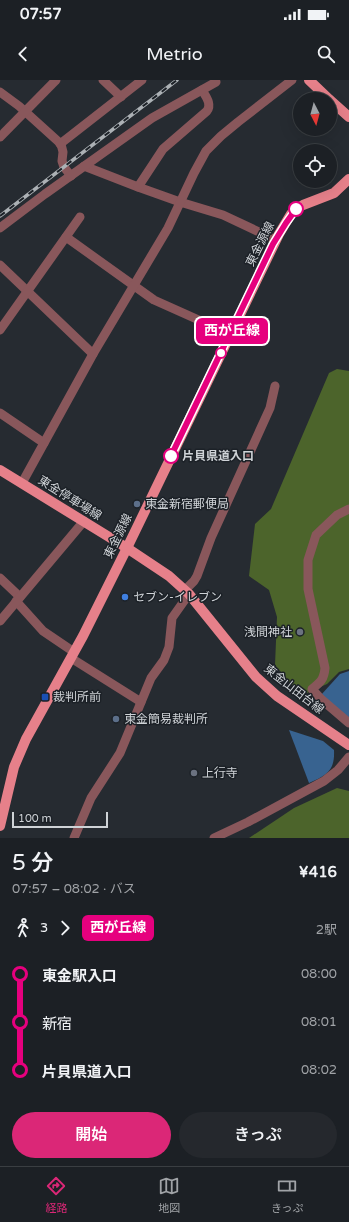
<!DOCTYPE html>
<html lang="ja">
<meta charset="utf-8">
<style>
body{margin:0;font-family:"Varela Round","Noto Sans JP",sans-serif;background:#25282d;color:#f1f3f6;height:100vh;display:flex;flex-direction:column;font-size:15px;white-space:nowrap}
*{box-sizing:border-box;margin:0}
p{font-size:13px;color:#a0a3a7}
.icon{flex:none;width:22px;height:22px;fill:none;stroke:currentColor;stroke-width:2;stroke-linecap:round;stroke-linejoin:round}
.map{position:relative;height:758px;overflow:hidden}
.panel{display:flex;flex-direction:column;background:#1c2025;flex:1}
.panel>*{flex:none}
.badge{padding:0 8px;border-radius:6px;font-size:14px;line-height:26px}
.needle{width:26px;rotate:174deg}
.tools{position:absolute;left:293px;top:12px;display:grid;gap:8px}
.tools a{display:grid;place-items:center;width:44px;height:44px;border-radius:50%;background:#1c2025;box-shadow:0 4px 16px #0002,0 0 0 1px #3a3e42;font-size:20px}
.scale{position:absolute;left:12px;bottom:10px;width:96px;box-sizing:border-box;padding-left:4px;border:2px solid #cfd3d7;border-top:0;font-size:11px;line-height:14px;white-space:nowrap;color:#cfd3d7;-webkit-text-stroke:3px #1c2127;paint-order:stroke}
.map>.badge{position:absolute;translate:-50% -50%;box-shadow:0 0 0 2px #fff}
.legs{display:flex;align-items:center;gap:6px;height:44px;padding:0 12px;font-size:13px}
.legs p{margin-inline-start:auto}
.summary{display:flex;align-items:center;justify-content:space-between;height:68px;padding:0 12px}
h1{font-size:22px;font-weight:600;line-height:30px}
.button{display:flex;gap:8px;margin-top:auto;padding:8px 12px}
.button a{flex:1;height:46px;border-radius:24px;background:#db2777;color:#fff;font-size:16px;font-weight:600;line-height:46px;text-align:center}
.button a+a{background:#25282d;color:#f1f3f6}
ul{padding:0 12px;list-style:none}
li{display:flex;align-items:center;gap:14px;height:48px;font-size:15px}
li i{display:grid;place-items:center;width:6px;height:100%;margin:0 5px;background:currentColor}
li i::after{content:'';width:10px;height:10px;margin:-5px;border:3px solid;border-radius:50%;background:#1c2025}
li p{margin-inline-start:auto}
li:first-child i{background:linear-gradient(#0000 50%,currentColor 0)}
li:last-child i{background:linear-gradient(currentColor 50%,#0000 0)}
.status{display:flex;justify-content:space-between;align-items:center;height:28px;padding:0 20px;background:#1c2025;direction:ltr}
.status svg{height:11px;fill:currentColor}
header{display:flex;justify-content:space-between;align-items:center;height:52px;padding:0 12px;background:#1c2025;font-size:18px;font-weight:600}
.dock{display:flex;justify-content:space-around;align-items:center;height:56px;border-top:1px solid #3a3e42;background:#1c2025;font-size:11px;color:#a0a3a7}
.dock a{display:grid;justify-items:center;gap:2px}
.dock .current{color:#db2777}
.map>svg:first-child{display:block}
.forest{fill:#4c642b}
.water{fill:#386390}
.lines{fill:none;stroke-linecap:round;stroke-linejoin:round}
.minor{stroke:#89575b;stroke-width:9}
.major{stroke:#e6808a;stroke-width:10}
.rail-casing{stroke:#acb1b5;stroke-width:3.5}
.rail{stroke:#1c2127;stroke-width:2;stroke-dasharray:6;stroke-linecap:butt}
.line-1-casing{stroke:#fff;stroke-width:9}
.line-1{stroke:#e6007e;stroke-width:6}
.stop-1-dot{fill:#fff;stroke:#e6007e;stroke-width:2}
.service-dot{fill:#5c6f8a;stroke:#1c2127;stroke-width:1.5}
.shop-dot{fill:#3f7fe0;stroke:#1c2127;stroke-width:1.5}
.worship-dot{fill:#6b7280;stroke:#1c2127;stroke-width:1.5}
.transit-dot{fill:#1a4fb4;stroke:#1c2127;stroke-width:1.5}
.labels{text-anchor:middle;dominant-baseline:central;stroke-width:3;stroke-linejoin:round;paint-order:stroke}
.street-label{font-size:12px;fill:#cfd3d7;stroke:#1c2127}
.stop-label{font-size:12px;font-weight:bold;fill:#cfd3d7;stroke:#1c2127;text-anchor:start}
.poi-label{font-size:12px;fill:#cfd3d7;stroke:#1c2127;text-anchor:start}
</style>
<div class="status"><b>07:57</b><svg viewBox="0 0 49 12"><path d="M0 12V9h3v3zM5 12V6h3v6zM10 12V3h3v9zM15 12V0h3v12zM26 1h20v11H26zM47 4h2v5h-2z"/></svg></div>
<header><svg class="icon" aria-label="back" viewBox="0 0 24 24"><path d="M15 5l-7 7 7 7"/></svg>Metrio<svg class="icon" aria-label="search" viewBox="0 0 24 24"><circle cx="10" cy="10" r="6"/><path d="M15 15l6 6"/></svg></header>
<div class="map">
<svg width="349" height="758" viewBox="0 0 349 758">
<rect width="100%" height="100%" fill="#262b31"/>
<g class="forest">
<polygon points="337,289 349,291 349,589 339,592 327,604 307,613 293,606 275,585 277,537 269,510 249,496 255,444 271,429 329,293"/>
<polygon points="337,708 349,711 349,758 249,758 294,728"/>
</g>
<g class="water">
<polygon points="349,591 349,640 321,615 340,594"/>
<path d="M289,650L323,661L334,670C335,691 327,695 309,703Z"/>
</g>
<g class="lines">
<g class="minor">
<polyline points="103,0 121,17"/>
<polyline points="0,12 19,26 61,64 63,72 62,81 64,87 71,96"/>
<polyline points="0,57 56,0"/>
<polyline points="60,64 142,0"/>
<polyline points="84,86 138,107 180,122 223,135 276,160"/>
<path d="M138,107L163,69L207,31C212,24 206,17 202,10"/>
<polyline points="0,148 45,114 152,38 216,2"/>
<polyline points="66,157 154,220 230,254"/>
<polyline points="0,185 93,274"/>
<polyline points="0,250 80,137"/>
<polyline points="0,333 44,363"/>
<polyline points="22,403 93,274 168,148 194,93 206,71 221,56 238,42 292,0"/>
<path d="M349,429L337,435L316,455L308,480V509L325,588C324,599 321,602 312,609L321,619L349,643"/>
<polyline points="0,498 20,517"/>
<polyline points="185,510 194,501 197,496 211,458 270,328 275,306"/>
<polyline points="16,521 43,551 74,572"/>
<polyline points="0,541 84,441"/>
<polyline points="71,578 141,622"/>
<polyline points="74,758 91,718 120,673 151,598 164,580 169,567 172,538 189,514"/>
<polyline points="214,758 248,742 324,701 338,690 349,677"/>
</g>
<g class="major">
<polyline points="309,0 329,19"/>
<polyline points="330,20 349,37"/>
<polyline points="0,390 127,468 169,496 189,514 256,597 277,616 349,665"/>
<polyline points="0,746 14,687 26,659 83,556 127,468 279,154 291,134 296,129 303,125 334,113 349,99"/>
</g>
<defs>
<polyline id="rail" points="0,136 177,0"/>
</defs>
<use href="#rail" class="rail-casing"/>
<use href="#rail" class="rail"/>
</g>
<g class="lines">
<defs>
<polyline id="line-1" points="171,376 273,164 286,143 296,129"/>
</defs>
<use href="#line-1" class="line-1-casing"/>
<use href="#line-1" class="line-1"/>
</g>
<g class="stop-1-dot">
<circle cx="296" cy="129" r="7"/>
<circle cx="221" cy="273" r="5"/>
<circle cx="171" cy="376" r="7"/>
</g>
<g class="service-dot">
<circle cx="137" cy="424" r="4"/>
<circle cx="116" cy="639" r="4"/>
</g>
<circle class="shop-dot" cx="125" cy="517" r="4"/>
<g class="worship-dot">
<circle cx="300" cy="552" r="4"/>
<circle cx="194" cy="693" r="4"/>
</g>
<rect class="transit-dot" x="41" y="613" width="8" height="8" rx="2"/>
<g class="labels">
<g class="street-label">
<text transform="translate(260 164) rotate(-63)">東金源線</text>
<text transform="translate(70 418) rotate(32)">東金停車場線</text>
<text transform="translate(118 456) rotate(-64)">東金源線</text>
<text transform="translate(294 609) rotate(38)">東金山田台線</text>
</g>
<g class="stop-label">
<text x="182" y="376">片貝県道入口</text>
</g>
<g class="poi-label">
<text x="145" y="424">東金新宿郵便局</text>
<text x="133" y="517">セブン-イレブン</text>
<text x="292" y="552" text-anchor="end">浅間神社</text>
<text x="53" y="617">裁判所前</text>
<text x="124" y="639">東金簡易裁判所</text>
<text x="202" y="693">上行寺</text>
</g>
</g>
</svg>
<div class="tools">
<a><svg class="needle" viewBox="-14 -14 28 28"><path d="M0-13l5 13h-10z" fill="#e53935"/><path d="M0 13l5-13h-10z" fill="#a0a3a7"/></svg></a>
<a><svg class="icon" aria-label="locate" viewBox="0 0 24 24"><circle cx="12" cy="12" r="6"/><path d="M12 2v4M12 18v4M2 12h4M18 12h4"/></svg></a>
</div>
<div class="scale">100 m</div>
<b class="badge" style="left:232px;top:251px;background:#e6007e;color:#fff">西が丘線</b>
</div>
<section class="panel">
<div class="summary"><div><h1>5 分</h1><p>07:57 – 08:02 · バス</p></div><b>¥416</b></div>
<div class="legs"><svg class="icon" aria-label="walk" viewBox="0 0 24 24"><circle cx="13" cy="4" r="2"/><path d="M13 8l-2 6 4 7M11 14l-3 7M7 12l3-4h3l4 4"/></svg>3<svg class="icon" aria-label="forward" viewBox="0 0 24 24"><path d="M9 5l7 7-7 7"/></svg><b class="badge" style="background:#e6007e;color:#fff">西が丘線</b><p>2駅</p></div>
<ul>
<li><i style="color:#e6007e"></i><b>東金駅入口</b><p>08:00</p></li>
<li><i style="color:#e6007e"></i><span>新宿</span><p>08:01</p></li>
<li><i style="color:#e6007e"></i><b>片貝県道入口</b><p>08:02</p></li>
</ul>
<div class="button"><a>開始</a><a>きっぷ</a></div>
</section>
<nav class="dock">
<a class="current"><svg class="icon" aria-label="directions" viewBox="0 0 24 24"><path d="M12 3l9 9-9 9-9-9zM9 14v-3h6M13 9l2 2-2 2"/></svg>経路</a>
<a><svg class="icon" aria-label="map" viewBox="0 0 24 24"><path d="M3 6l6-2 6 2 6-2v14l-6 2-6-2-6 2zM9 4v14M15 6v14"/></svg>地図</a>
<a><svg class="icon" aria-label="tickets" viewBox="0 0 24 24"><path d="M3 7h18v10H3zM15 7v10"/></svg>きっぷ</a>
</nav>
